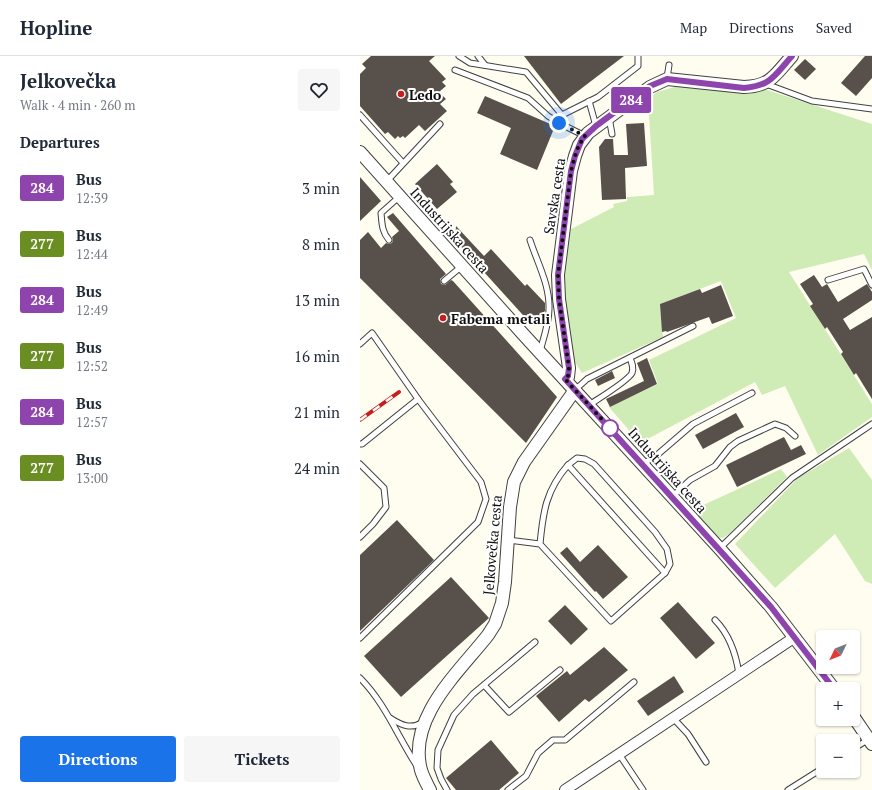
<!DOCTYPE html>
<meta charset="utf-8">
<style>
body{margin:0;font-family:"PT Serif",serif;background:#f6f6f7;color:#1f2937;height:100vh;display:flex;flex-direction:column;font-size:15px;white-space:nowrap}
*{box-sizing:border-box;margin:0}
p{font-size:13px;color:#747a83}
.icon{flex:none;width:22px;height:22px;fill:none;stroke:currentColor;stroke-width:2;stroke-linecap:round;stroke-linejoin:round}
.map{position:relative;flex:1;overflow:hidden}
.panel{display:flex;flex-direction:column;background:#fff;width:360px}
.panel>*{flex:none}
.badge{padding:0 8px;border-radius:3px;font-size:14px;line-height:26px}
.needle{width:26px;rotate:227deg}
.buttons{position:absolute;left:456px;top:574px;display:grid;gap:8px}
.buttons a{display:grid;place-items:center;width:44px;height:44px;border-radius:4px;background:#fff;box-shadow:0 1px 3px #0004;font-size:20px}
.you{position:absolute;width:20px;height:20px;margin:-10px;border:3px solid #fff;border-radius:50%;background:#1a73e8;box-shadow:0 0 0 6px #1a73e833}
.map>.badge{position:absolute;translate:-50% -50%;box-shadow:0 0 0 2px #fff}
h2{padding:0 20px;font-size:15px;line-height:36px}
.round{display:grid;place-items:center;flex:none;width:42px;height:42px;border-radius:4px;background:#f6f6f7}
.overview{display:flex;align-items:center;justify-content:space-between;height:68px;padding:0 20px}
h1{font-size:19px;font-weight:700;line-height:30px}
.primary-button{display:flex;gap:8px;margin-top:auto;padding:8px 20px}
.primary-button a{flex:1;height:46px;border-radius:4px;background:#1a73e8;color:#fff;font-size:16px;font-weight:700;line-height:46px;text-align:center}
.primary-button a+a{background:#f6f6f7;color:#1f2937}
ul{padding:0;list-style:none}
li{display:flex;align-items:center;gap:12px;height:56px;padding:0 20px}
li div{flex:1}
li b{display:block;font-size:15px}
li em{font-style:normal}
li .badge{min-width:44px;font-weight:700;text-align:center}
header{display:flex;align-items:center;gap:24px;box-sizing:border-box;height:56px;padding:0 20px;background:#fff;border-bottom:1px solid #e0e1e3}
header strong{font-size:19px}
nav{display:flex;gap:22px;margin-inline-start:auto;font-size:14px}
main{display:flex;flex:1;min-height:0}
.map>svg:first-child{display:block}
.green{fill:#d0ecb6}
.building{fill:#58504a}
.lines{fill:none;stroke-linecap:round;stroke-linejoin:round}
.service-casing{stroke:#414141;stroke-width:7}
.minor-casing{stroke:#414141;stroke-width:12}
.tertiary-casing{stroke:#414141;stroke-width:14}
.service{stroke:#fff;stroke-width:5}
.minor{stroke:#fff;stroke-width:10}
.tertiary{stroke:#fff;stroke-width:12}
.rail-casing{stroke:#c81d1d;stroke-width:4}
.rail{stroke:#fff;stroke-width:2.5;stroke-dasharray:8;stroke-linecap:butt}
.line-casing{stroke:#fff;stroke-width:9}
.line{stroke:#8e44ad;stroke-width:6}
.walk{stroke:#0e0e0e;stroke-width:4;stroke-dasharray:0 7.2}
.poi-dot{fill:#c81d1d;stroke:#fff;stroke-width:1.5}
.stop-dot{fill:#fff;stroke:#8e44ad;stroke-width:2}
.labels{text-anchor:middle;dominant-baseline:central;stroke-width:4;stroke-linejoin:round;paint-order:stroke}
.poi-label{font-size:14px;font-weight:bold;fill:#0e0e0e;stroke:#fff;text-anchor:start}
.street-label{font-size:14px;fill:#0e0e0e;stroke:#fff}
</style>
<header>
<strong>Hopline</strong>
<nav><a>Map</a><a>Directions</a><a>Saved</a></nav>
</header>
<main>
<section class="panel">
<div class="overview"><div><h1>Jelkovečka</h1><p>Walk · 4 min · 260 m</p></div><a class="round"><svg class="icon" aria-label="heart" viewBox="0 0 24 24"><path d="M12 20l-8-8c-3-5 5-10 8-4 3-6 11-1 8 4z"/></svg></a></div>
<h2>Departures</h2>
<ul>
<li><span class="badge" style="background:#8e44ad;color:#fff">284</span><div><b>Bus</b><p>12:39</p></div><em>3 min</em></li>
<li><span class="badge" style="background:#6b8e23;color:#fff">277</span><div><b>Bus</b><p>12:44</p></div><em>8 min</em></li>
<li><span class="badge" style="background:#8e44ad;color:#fff">284</span><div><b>Bus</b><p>12:49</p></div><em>13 min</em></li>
<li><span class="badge" style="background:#6b8e23;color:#fff">277</span><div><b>Bus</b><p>12:52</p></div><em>16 min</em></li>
<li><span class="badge" style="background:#8e44ad;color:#fff">284</span><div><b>Bus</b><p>12:57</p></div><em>21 min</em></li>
<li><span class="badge" style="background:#6b8e23;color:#fff">277</span><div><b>Bus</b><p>13:00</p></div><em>24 min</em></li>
</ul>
<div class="primary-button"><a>Directions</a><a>Tickets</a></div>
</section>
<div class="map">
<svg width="512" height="734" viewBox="0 0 512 734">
<rect width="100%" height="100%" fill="#fffdef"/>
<g class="green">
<polygon points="318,30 404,33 512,68 512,214 504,198 429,216 512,348 512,361 458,399 425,330 402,339 395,326 280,387 249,351 298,328 289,304 376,262 361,225 300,248 303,281 222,317 213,303 208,272 203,220 211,173 254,151 253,148 267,145 267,141 294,139 288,43 297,36"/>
<polygon points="489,392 512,424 512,528 505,525 475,478 415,532 375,488 438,422"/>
<polygon points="421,413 427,421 370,477 363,482 355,481 319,441 324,435 339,451"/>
<polygon points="306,415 317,427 308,429 301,420"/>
</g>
<g class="building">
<polygon points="11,0 75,0 69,5 86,23 82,26 86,30 79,36 86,43 80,48 87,55 65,75 59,69 45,82 43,80 40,82 38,80 35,83 28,76 25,78 0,50 0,18 6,12 2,8"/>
<polygon points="164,0 264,0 201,48"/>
<polygon points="505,0 512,0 512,22 496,40 481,27"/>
<polygon points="445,3 456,13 445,24 434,14"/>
<polygon points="125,40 195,70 177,114 140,98 151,72 117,57"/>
<polygon points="284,67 287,110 265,112 266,143 242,144 239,91 245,83 253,83 254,99 268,99 266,68"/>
<polygon points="77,108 93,126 90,128 97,136 77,153 55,128"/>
<polygon points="0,121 21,145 0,165"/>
<polygon points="33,157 86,218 80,223 81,228 85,229 91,224 93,225 197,341 166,387 0,222 0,184 8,176 21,192 26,187 29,188 32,187 33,184 32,181 39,175 27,161"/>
<polygon points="96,170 124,200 131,193 165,230 167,228 185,247 185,255 171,268 95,184"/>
<polygon points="454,219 462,231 467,228 478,246 507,228 512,236 512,244 483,263 490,274 512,261 512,343 496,317 494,319 481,298 483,296 467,271 465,273 450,250 453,248 440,228"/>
<polygon points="361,229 373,260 352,268 349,261 307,276 306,275 302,276 300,248 340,233 342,237"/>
<polygon points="287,302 297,328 250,351 246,343 284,325 277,307"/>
<polygon points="252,315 255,322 238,330 235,324"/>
<polygon points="376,357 384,371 343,393 335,379"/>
<polygon points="424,381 431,394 441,389 446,398 377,431 366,409"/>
<polygon points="37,464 74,504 0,575 0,499"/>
<polygon points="238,489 268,521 243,543 236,535 235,536 200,497 207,491 220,506"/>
<polygon points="91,521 129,562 41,641 4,600"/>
<polygon points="318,546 355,587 336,603 300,562"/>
<polygon points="205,549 228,573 211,589 188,565"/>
<polygon points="244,591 268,614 229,646 225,643 199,666 176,640 207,615 210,619"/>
<polygon points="314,620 324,636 288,660 277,645"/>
<polygon points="131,684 159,717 139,734 96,734 86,722"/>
</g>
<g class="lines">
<defs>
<g id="service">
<polyline points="99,0 110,7 166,16 202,59 238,41 278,10 278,0"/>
<polyline points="118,0 125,9"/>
<polyline points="95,14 168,42 188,60 199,67 225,80"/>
<polyline points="307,22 309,9"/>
<polyline points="406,28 452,45 512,53"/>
<polyline points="229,45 236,70"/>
<polyline points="0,59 43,107"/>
<polyline points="249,61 252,78"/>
<polyline points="27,125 80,68"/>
<path d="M29,184C22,176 22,168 21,157L39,141"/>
<path d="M170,184C177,206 190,229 189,253C189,267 184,281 180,295"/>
<polyline points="468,224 504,213 512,229"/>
<polyline points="84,225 102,210"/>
<polyline points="0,288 12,277 58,343 121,426 126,443 118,466 0,582"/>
<polyline points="215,334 227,323 333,270"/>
<path d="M229,349C238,343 268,325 272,317C274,312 272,307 270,302"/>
<polyline points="0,388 2,388 58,343"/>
<polyline points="0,408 24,432 26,451 13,468 0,481"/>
<polyline points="283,408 297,399 333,368 392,337"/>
<polyline points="208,409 217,402 225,403 234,408 295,476 307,493 310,508 305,517"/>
<polyline points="313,440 330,424 355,410 370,391 378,385 415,368 426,372 435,380"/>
<path d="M148,484L180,488L251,565L305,517L208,409C186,434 183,456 180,488"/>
<polyline points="360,492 432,422 512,368"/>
<path d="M355,564C370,579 376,598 379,618"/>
<path d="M0,622C25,647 38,681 57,710"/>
<polyline points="124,629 149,656 200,614"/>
<path d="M30,662C41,669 51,674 63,666"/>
<polyline points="313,662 328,678 346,706"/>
<polyline points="493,693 509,683"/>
<polyline points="259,698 283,734"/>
<polyline points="87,734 81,723 77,712 78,694 94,659 113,638 175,586"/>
<polyline points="148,734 166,720 178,697 193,684 205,684 274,626"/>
<polyline points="428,734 463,712"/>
</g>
<polyline id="minor" points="205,734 435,581"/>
<g id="tertiary">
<polyline points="0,96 163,278 360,493 411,551 474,633"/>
<path d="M205,323L208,321L209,312L199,243L198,219L211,115L215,100L219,89L228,77L290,31L307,23L384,31C411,30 415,19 432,0"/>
<polyline points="493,660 512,688"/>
<path d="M70,734C67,728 63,721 61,714C47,662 99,616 128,579L135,568L142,547L145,526L150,451L154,426L164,406L215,334"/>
</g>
</defs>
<use href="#service" class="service-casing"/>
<use href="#minor" class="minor-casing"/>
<use href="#tertiary" class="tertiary-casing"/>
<use href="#service" class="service"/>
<use href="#minor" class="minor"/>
<use href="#tertiary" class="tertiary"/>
<defs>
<polyline id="rail" points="0,364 39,336"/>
</defs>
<use href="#rail" class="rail-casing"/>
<use href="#rail" class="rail"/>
</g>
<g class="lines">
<defs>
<path id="line" d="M432,0C415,19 411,30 384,32L307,23L290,30L236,70L222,83L215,100L211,115L198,219L199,243L209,312L208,320L205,323L411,551L474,633"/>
</defs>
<use href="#line" class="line-casing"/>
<use href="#line" class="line"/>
<polyline class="walk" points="199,67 225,80 219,89 215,100 211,115 198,219 199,243 209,312 208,320 205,323 250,372"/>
</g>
<g class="poi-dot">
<circle cx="41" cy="38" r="4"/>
<circle cx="83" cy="262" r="4"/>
</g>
<circle class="stop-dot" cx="250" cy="372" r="8"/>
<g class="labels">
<g class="poi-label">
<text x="49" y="38">Ledo</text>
<text x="91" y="262">Fabema metali</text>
</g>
<g class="street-label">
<text transform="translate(194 140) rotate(-81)">Savska cesta</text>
<text transform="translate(90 174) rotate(48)">Industrijska cesta</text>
<text transform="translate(308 414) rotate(48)">Industrijska cesta</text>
<text transform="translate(132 489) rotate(-85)">Jelkovečka cesta</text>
</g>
</g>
</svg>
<div class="buttons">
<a><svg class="needle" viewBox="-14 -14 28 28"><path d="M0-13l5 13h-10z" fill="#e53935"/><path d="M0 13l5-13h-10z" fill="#747a83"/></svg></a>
<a>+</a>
<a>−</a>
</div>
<div class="you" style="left:199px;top:67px"></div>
<b class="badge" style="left:271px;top:44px;background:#8e44ad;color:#fff">284</b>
</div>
</main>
